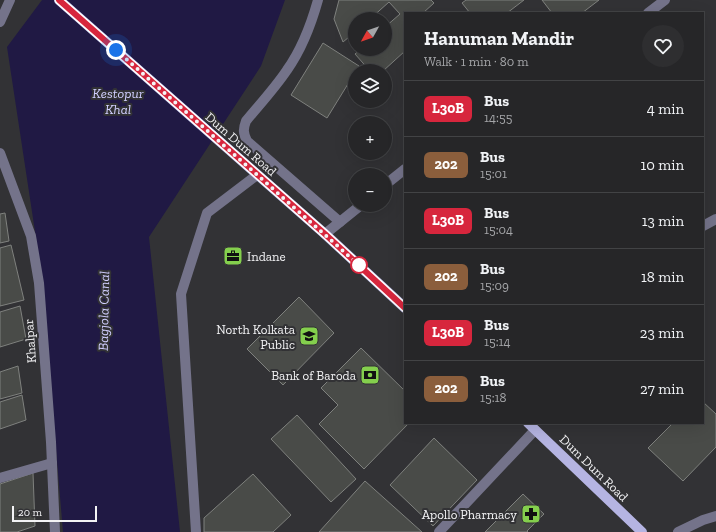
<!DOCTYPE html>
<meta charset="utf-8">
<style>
body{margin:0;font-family:"Zilla Slab",serif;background:#2e2e30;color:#f1f3f6;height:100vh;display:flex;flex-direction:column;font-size:15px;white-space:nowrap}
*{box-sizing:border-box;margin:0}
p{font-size:13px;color:#a4a5a8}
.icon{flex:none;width:22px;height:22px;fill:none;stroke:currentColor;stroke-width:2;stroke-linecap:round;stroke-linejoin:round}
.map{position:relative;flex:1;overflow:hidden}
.drawer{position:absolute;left:404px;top:12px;width:300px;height:412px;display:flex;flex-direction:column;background:#262628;border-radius:0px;box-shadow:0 4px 16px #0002,0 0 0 1px #424345}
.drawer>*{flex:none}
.badge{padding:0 8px;border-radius:6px;font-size:14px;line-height:26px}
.needle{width:26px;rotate:230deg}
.fabs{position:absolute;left:348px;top:12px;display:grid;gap:8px}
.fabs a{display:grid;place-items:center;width:44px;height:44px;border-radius:50%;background:#262628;box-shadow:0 4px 16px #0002,0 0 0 1px #424345;font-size:20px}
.scale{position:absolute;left:12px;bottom:10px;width:85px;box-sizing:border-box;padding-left:4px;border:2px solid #f3f3f5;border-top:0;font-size:11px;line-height:14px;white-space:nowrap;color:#f3f3f5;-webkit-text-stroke:3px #323235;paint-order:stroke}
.you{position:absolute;width:20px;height:20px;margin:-10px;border:3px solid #fff;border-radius:50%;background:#1a73e8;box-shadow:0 0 0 6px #1a73e833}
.map>.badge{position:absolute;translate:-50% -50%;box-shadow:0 0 0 2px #fff}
.round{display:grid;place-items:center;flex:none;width:42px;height:42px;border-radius:21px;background:#2e2e30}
.overview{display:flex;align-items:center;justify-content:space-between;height:68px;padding:0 20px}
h1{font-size:19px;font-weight:700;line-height:30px}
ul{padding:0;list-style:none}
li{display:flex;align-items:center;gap:12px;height:56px;padding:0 20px;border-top:1px solid #424345}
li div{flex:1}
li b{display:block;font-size:15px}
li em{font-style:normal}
li .badge{min-width:44px;font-weight:700;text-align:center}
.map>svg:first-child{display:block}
.water{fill:#201944}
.building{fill:#494b48;stroke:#7f817e}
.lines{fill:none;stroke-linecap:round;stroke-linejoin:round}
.lane{stroke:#74738a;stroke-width:10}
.street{stroke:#74738a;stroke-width:10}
.primary{stroke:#b5b4e2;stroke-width:10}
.line-casing{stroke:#fff;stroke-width:9}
.line{stroke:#d7263d;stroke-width:6}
.walk{stroke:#f3f3f5;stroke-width:4;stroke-dasharray:0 7.2}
.stop-dot{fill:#fff;stroke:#d7263d;stroke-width:2}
.labels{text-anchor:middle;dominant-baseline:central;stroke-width:4;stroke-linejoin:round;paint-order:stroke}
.street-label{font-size:13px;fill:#f3f3f5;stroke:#323235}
.poi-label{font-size:13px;fill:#f3f3f5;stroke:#323235;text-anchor:end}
.water-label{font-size:14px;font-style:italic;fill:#d1cfff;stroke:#323235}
</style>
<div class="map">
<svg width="716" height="532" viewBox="0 0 716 532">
<rect width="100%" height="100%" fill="#323235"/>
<polygon class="water" points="42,0 285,0 261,66 149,237 180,532 63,532 41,271 7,47"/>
<g class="building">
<polygon points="339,0 431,0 434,3 423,13 405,13 405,51 383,71 370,71 355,54 361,49 385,49 385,27 400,14 389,2 370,19 355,19 355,32 343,42 334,19"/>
<polygon points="466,0 524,0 507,13 470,13 462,3"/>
<polygon points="542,0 599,0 582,13 552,13"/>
<polygon points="323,43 359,66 327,118 291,95"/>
<polygon points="5,213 9,241 0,243 0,214"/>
<polygon points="11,245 24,300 0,306 0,248"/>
<polygon points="299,297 334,333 283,385 247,349"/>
<polygon points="20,306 26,339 0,347 0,312"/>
<polygon points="361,348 405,391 405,423 409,423 364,469 319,424 338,405 321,388"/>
<polygon points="18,366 22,393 0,399 0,372"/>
<polygon points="22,395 26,420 0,429 0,402"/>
<polygon points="703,402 716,414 716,447 683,481 648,448 672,424 671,423 703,423"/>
<polygon points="297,415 356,479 331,502 271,439"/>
<polygon points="434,438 477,480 433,526 390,485"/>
<polygon points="33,473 35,526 17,532 0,532 0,484"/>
<polygon points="253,474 291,515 273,532 204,532 204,518"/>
<polygon points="365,481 422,532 319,532"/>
<polygon points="523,494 544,514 527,531 528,532 485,532"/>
</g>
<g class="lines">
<g class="lane">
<polyline points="703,226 716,219"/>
<polyline points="439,532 535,430"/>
<polyline points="678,532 703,520 716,516"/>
</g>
<g class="street">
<path d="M318,0C311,25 302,49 287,70C275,88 260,104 246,121C243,129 243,133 247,141L340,222"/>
<polyline points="648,13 665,0"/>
<polyline points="0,22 10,0"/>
<polyline points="0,153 31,236 39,283 51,442 55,532"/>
<polyline points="385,185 405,169"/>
<polyline points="325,234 361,205"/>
<polyline points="0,478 52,463"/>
<polyline points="196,532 181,294 207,213 257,175"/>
</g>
<g class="primary">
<polyline points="59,0 325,234 405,308"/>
<polyline points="528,423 642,532"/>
</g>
</g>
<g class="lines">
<defs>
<polyline id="line" points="59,0 325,234 405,308"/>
</defs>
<use href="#line" class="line-casing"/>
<use href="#line" class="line"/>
<polyline class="walk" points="116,50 359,265"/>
</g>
<defs>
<symbol id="office-square" viewBox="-11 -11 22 22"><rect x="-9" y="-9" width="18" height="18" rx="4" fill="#84cf4d" stroke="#323235"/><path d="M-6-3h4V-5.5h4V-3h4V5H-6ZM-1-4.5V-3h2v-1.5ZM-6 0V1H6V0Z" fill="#111"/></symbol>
<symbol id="school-square" viewBox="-11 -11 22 22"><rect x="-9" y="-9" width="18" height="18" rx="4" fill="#84cf4d" stroke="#323235"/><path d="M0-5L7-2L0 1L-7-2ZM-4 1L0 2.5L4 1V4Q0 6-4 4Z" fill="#111"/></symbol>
<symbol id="bank-square" viewBox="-11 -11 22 22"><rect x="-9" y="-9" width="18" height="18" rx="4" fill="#84cf4d" stroke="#323235"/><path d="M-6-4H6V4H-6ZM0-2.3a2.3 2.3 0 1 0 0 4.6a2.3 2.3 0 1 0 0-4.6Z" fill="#111"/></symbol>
<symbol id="pharmacy-square" viewBox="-11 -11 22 22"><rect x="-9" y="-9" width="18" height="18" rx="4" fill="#84cf4d" stroke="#323235"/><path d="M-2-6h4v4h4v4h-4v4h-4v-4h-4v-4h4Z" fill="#111"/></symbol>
</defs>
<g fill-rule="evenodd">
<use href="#office-square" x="222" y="245" width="22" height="22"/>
<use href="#school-square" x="298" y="325" width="22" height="22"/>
<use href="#bank-square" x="359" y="364" width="22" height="22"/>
<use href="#pharmacy-square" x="520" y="503" width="22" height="22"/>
</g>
<circle class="stop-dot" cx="359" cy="265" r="8"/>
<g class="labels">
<g class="street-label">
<text transform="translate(241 144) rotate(41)">Dum Dum Road</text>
<text transform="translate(30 341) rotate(-94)">Khalpar</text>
<text transform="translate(594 468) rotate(44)">Dum Dum Road</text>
</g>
<g class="poi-label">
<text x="247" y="256" text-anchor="start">Indane</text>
<text x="295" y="329">North Kolkata<tspan x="295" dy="15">Public</tspan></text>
<text x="356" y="375">Bank of Baroda</text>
<text x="517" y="514">Apollo Pharmacy</text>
</g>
<g class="water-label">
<text x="118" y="93">Kestopur<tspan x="118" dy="16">Khal</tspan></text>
<text transform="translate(104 311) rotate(-89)">Bagjola Canal</text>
</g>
</g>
</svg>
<div class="fabs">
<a><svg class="needle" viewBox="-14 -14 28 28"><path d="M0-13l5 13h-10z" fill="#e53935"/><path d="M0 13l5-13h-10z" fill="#a4a5a8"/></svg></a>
<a><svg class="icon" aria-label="layers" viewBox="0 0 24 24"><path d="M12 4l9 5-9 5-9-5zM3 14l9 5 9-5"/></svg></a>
<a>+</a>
<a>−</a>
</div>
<div class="scale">20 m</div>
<div class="you" style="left:116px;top:50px"></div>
<section class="drawer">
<div class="overview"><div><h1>Hanuman Mandir</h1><p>Walk · 1 min · 80 m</p></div><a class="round"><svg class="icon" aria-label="heart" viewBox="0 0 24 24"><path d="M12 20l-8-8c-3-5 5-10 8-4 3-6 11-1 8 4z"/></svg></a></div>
<ul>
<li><span class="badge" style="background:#d7263d;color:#fff">L30B</span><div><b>Bus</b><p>14:55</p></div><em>4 min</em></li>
<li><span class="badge" style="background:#8b5e3c;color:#fff">202</span><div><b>Bus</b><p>15:01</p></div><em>10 min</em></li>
<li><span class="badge" style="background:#d7263d;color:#fff">L30B</span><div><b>Bus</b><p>15:04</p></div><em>13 min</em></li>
<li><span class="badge" style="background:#8b5e3c;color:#fff">202</span><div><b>Bus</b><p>15:09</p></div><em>18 min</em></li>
<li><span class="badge" style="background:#d7263d;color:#fff">L30B</span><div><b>Bus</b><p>15:14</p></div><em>23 min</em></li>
<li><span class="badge" style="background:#8b5e3c;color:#fff">202</span><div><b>Bus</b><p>15:18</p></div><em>27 min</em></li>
</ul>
</section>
</div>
